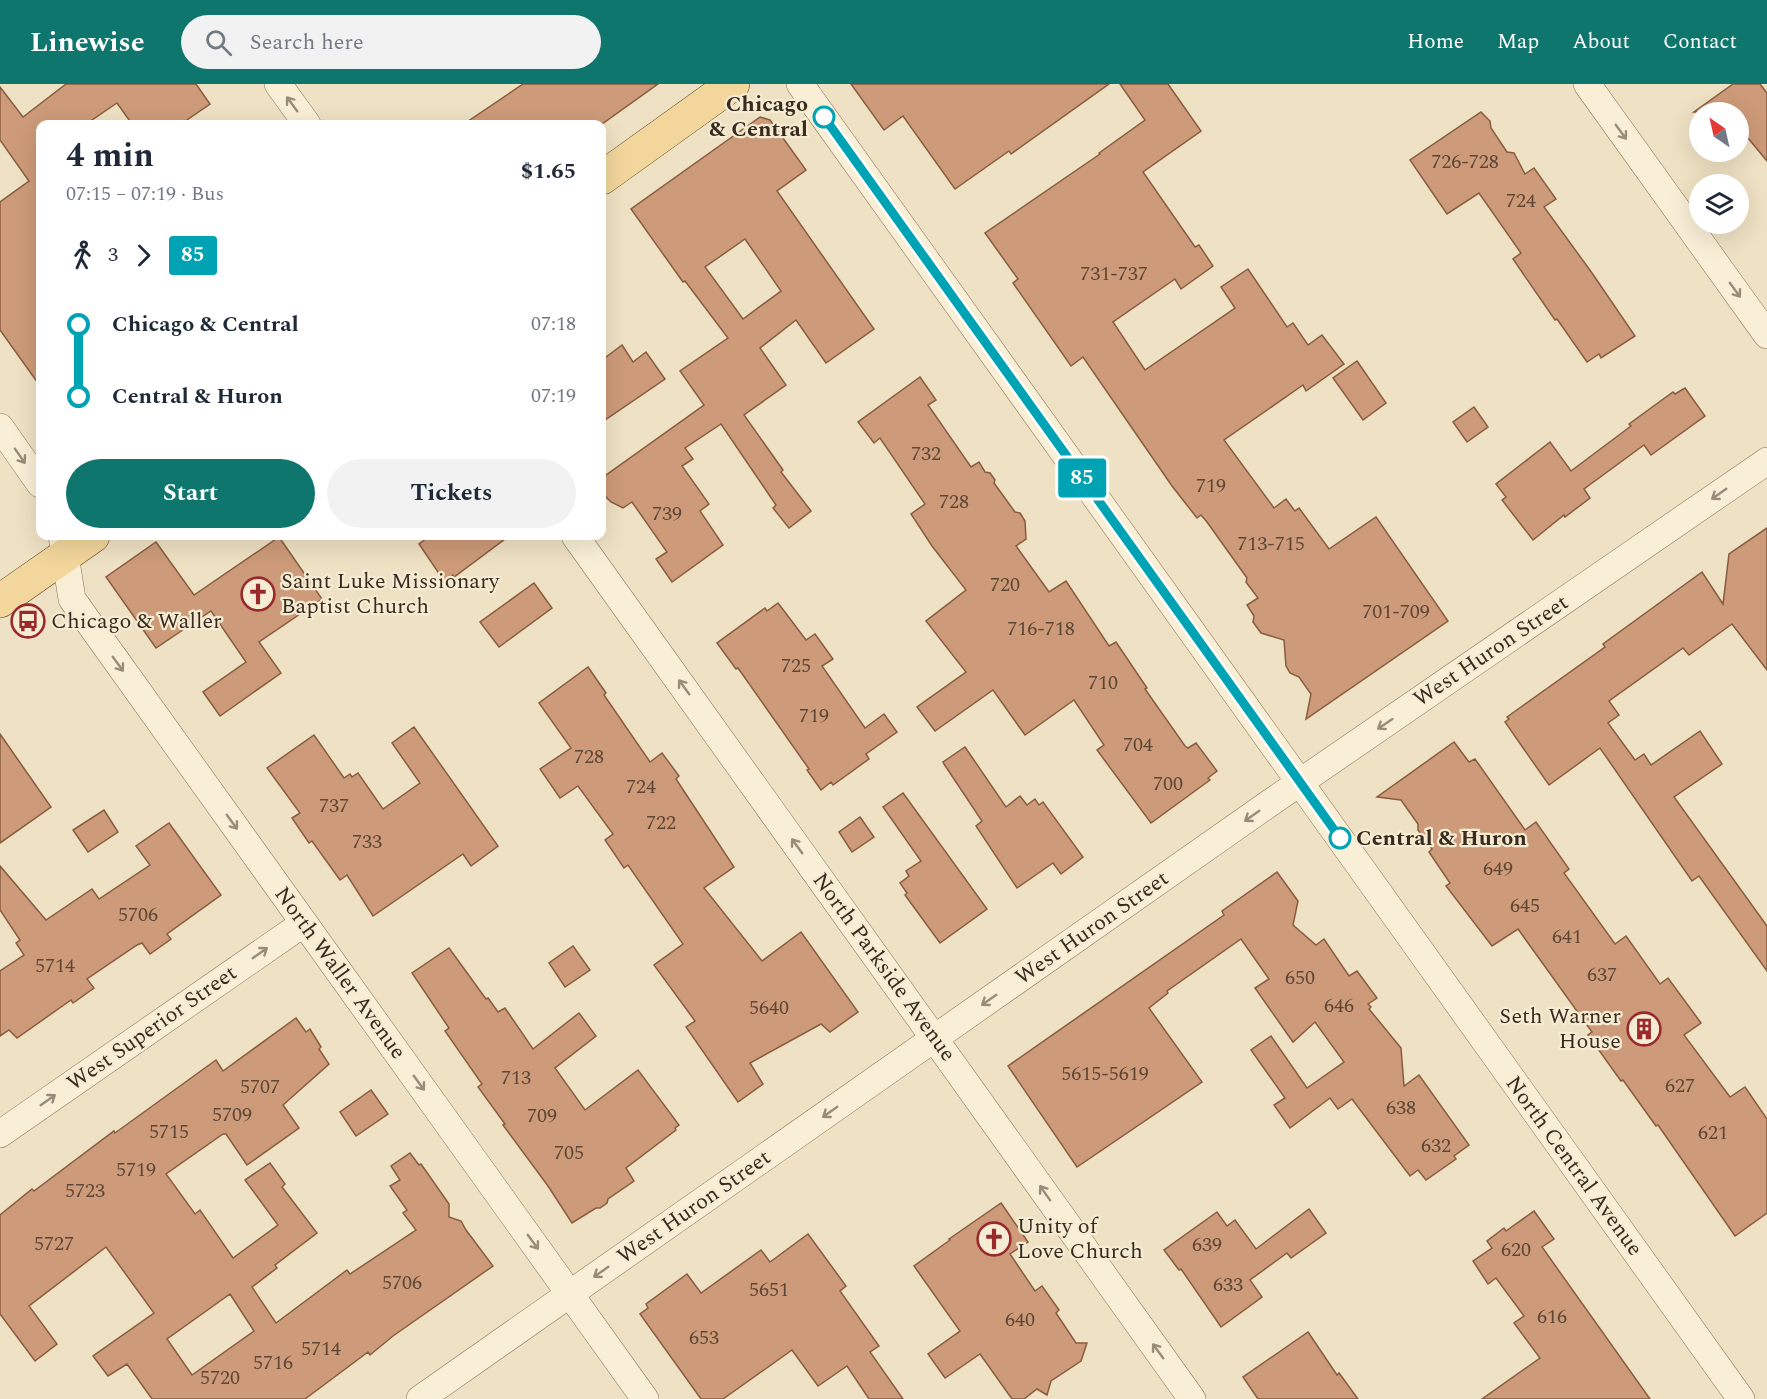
<!DOCTYPE html>
<meta charset="utf-8">
<style>
body{margin:0;font-family:Spectral,serif;background:#f2f2f3;color:#1f2937;height:100vh;display:flex;flex-direction:column;font-size:22px;white-space:nowrap}
*{box-sizing:border-box;margin:0}
p{font-size:20px;color:#747a83}
.icon{flex:none;width:33px;height:33px;fill:none;stroke:currentColor;stroke-width:2;stroke-linecap:round;stroke-linejoin:round}
.map{position:relative;flex:1;overflow:hidden}
.details{position:absolute;left:36px;top:36px;width:570px;height:420px;display:flex;flex-direction:column;background:#fff;border-radius:12px;box-shadow:0 6px 24px #0002}
.details>*{flex:none}
.badge{padding:0 12px;border-radius:4px;font-size:21px;line-height:39px}
.needle{width:39px;rotate:326deg}
.tools{position:absolute;left:1689px;top:18px;display:grid;gap:12px}
.tools a{display:grid;place-items:center;width:60px;height:60px;border-radius:50%;background:#fff;box-shadow:0 6px 24px #0002;font-size:30px}
.map>.badge{position:absolute;translate:-50% -50%;box-shadow:0 0 0 3px #fff}
.legs{display:flex;align-items:center;gap:9px;height:66px;padding:0 30px;font-size:20px}
.legs p{margin-inline-start:auto}
.head{display:flex;align-items:center;justify-content:space-between;height:102px;padding:0 30px}
h1{font-size:33px;font-weight:700;line-height:45px}
.action{display:flex;gap:12px;margin-top:auto;padding:12px 30px}
.action a{flex:1;height:69px;border-radius:36px;background:#0f766e;color:#fff;font-size:24px;font-weight:700;line-height:69px;text-align:center}
.action a+a{background:#f2f2f3;color:#1f2937}
ul{padding:0 30px;list-style:none}
li{display:flex;align-items:center;gap:21px;height:72px;font-size:22px}
li i{display:grid;place-items:center;width:9px;height:100%;margin:0 8px;background:currentColor}
li i::after{content:'';width:15px;height:15px;margin:-8px;border:4px solid;border-radius:50%;background:#fff}
li p{margin-inline-start:auto}
li:first-child i{background:linear-gradient(#0000 50%,currentColor 0)}
li:last-child i{background:linear-gradient(currentColor 50%,#0000 0)}
header{display:flex;align-items:center;gap:36px;box-sizing:border-box;height:84px;padding:0 30px;background:#0f766e;color:#fff}
header strong{font-size:28px}
nav{display:flex;gap:33px;margin-inline-start:auto;font-size:21px}
.search{width:420px;height:54px;background:#f2f2f3;display:flex;align-items:center;gap:15px;box-sizing:border-box;padding:0 21px;border-radius:33px;color:#747a83;font-size:22px}
.map>svg:first-child{display:block}
.building{fill:#cd9b79;stroke:#895c3f;stroke-width:1.5;fill-rule:evenodd}
.lines{fill:none;stroke-linecap:round;stroke-linejoin:round}
.minor-casing{stroke:#89735a;stroke-width:28}
.major-casing{stroke:#57412e;stroke-width:34}
.minor{stroke:#f9efd7;stroke-width:27}
.major{stroke:#f2d69b;stroke-width:33}
.oneway{stroke:#998d7a}
.line-1-casing{stroke:#fff;stroke-width:14}
.line-1{stroke:#00a3b4;stroke-width:9}
.stop-1-dot{fill:#fff;stroke:#00a3b4;stroke-width:3}
.labels{text-anchor:middle;dominant-baseline:central;stroke-width:4.5;stroke-linejoin:round;paint-order:stroke}
.number-label{font-size:20px;fill:#5e4735}
.stop-label{font-size:22px;font-weight:bold;fill:#392b1e;stroke:#f6ecd3;text-anchor:end}
.poi-label{font-size:22px;fill:#392b1e;stroke:#f6ecd3;text-anchor:start}
.street-label{font-size:22px;fill:#392b1e;stroke:#f6ecd3}
</style>
<header>
<strong>Linewise</strong>
<div class="search"><svg class="icon" aria-label="search" viewBox="0 0 24 24"><circle cx="10" cy="10" r="6"/><path d="M15 15l6 6"/></svg>Search here</div>
<nav><a>Home</a><a>Map</a><a>About</a><a>Contact</a></nav>
</header>
<div class="map">
<svg width="1767" height="1315" viewBox="0 0 1767 1315">
<rect width="100%" height="100%" fill="#efe1c3"/>
<g class="building">
<polygon points="66,0 196,0 210,20 181,40 132,40 117,19 86,40 40,40 40,302 0,246 0,118 29,97 0,56 0,3 23,33"/>
<polygon points="523,0 658,0 602,40 464,40"/>
<polygon points="851,0 1109,0 1011,70 1009,67 955,105 903,32 884,46"/>
<polygon points="1120,0 1168,0 1201,47 1143,88 1195,163 1199,161 1213,182 1181,205 1175,195 1113,238 1145,286 1235,224 1221,203 1248,185 1287,243 1293,239 1308,261 1322,251 1344,280 1306,307 1303,301 1224,356 1274,424 1286,415 1295,427 1299,424 1329,465 1376,433 1448,537 1306,635 1311,610 1299,593 1290,589 1286,582 1284,556 1261,549 1253,538 1254,532 1247,521 1258,514 1246,498 1247,494 1207,438 1201,431 1197,434 1172,402 1083,273 1071,282 1013,199 1018,195 985,149 1100,70 1099,69 1145,36"/>
<polygon points="1733,0 1760,0 1767,9 1767,77 1738,42 1738,28 1694,28"/>
<polygon points="1481,28 1490,37 1491,44 1507,68 1514,69 1525,90 1534,84 1556,115 1544,123 1592,189 1635,252 1601,274 1599,270 1587,278 1557,235 1555,236 1513,175 1521,169 1479,109 1447,130 1410,76"/>
<path d="M760,33L770,36L806,86L777,107L874,245L826,279L796,236L760,264L786,301L744,331L783,386L781,388L811,427L789,444L773,424L776,421L721,340L685,364L693,375L682,382L709,420L700,427L723,461L672,498L656,475L667,468L632,418L623,424L611,418L606,413L602,403V394L704,321L680,287L728,254L685,197L683,198L631,125ZM745,155L781,207L743,235L705,183Z"/>
<polygon points="622,261 633,278 646,268 665,295 602,338 602,276"/>
<polygon points="1357,277 1386,319 1363,336 1333,294"/>
<polygon points="920,293 936,316 928,321 971,383 979,378 985,388 990,389 995,396 994,399 1015,428 1020,429 1025,437 1026,455 1016,462 1049,508 1066,497 1109,562 1116,558 1147,604 1145,605 1185,662 1188,664 1196,659 1217,687 1208,694 1210,696 1151,739 1097,666 1104,661 1074,616 1025,651 993,606 935,647 917,623 966,588 926,537 966,506 932,462 911,430 925,420 880,354 874,359 858,338"/>
<polygon points="1685,304 1705,332 1651,371 1644,361 1584,405 1590,414 1565,433 1564,431 1533,456 1502,416 1506,413 1496,400 1550,358 1571,387 1631,342 1629,340 1673,308 1675,310"/>
<polygon points="1474,323 1488,343 1467,358 1453,338"/>
<polygon points="1767,444 1767,586 1732,540 1689,571 1683,564 1609,617 1619,631 1608,639 1635,676 1644,670 1651,681 1700,647 1722,680 1674,713 1767,842 1767,887 1699,792 1692,797 1600,664 1549,701 1505,638 1509,635 1507,633 1605,563 1603,560 1702,488 1723,520 1729,470"/>
<polygon points="430,452 509,452 454,493 453,491 444,497 419,460"/>
<polygon points="279,453 322,515 259,558 281,589 220,632 203,608 246,578 211,527 156,564 106,493 156,458 194,511"/>
<polygon points="534,499 552,524 499,563 480,538"/>
<polygon points="778,519 806,556 815,550 833,575 822,582 865,644 884,630 897,648 866,670 869,675 833,701 831,698 821,706 807,686 809,685 738,584 736,585 717,559 765,524 767,527"/>
<polygon points="588,583 606,609 604,611 650,678 662,669 679,692 676,695 734,783 704,804 762,877 801,848 858,928 830,948 821,940 750,979 763,1000 738,1018 686,943 695,937 654,881 683,860 628,781 624,784 605,756 613,750 578,702 560,714 540,685 571,664 539,619"/>
<polygon points="414,643 498,762 471,782 463,770 373,832 347,791 340,796 312,757 309,759 292,734 300,729 267,684 314,651 344,694 350,690 352,693 358,689 383,725 420,699 392,659"/>
<polygon points="0,650 51,723 0,759"/>
<polygon points="1454,658 1469,678 1475,675 1525,746 1536,738 1569,785 1564,789 1615,860 1626,852 1660,900 1668,894 1701,939 1684,951 1730,1013 1745,1003 1767,1035 1767,1129 1735,1152 1658,1041 1656,1042 1623,996 1621,997 1588,951 1592,948 1518,845 1492,862 1446,802 1450,799 1429,768 1432,765 1418,746 1418,740 1401,716 1377,713"/>
<polygon points="965,663 1006,723 1020,712 1027,721 1035,715 1039,721 1043,718 1083,773 1061,790 1053,779 1017,804 976,742 982,737 944,680 943,678"/>
<polygon points="903,709 987,825 940,859 905,811 907,809 900,799 909,792 906,787 921,777 883,723"/>
<polygon points="104,726 118,748 88,768 73,746"/>
<polygon points="860,733 874,753 852,768 839,748"/>
<polygon points="169,739 221,811 167,850 171,855 150,870 142,859 137,861 87,895 94,904 73,919 71,916 17,954 9,946 0,952 0,887 24,871 16,859 20,856 0,826 0,782 46,836 92,805 99,815 150,781 136,762"/>
<polygon points="1277,788 1298,817 1293,841 1316,861 1324,855 1349,892 1357,887 1377,914 1368,920 1371,923 1369,925 1401,964 1404,1002 1419,991 1469,1061 1454,1072 1456,1075 1426,1096 1418,1086 1410,1092 1352,1015 1338,1025 1330,1014 1290,1044 1274,1021 1285,1014 1251,966 1271,952 1307,1004 1344,978 1315,938 1293,958 1255,904 1269,895 1241,855 1167,907 1168,909 1149,924 1202,998 1077,1083 1008,982 1224,831 1222,827"/>
<polygon points="573,862 590,886 565,903 549,879"/>
<polygon points="449,864 486,915 488,914 498,928 505,924 533,965 579,929 596,952 555,984 585,1026 638,986 679,1041 675,1044 676,1046 626,1084 634,1097 608,1115 607,1119 600,1124 596,1124 572,1139 548,1102 503,1041 505,1040 478,1003 482,1000 445,947 449,944 412,889"/>
<path d="M296,934L306,948L310,945L321,963L319,965L329,980L283,1021L299,1044L247,1081L226,1050H223L166,1090L195,1130L200,1126L233,1174L278,1141L245,1096L270,1079L285,1100L282,1103L317,1149L275,1181L277,1184L252,1203L276,1239L347,1186L350,1190L416,1146L403,1129L407,1126L390,1102L400,1096L391,1082L410,1069L419,1081L421,1080L449,1120V1133L461,1137L466,1146L493,1182L393,1252L370,1271L368,1268L305,1315H152L127,1280L108,1292L93,1272L154,1229L106,1163L29,1222L57,1260L35,1277L0,1230V1131L32,1105L34,1107L114,1047L115,1049L216,976L223,987ZM230,1210L254,1247L192,1291L167,1255Z"/>
<polygon points="371,1006 388,1030 356,1052 340,1028"/>
<polygon points="1001,1119 1028,1158 1010,1170 1035,1207 1042,1202 1059,1226 1056,1229 1076,1259 1087,1259 1081,1277 1051,1297 1047,1311 1037,1305 1024,1315 1012,1315 980,1270 945,1294 928,1270 960,1247 914,1182 950,1156 949,1155"/>
<polygon points="1309,1125 1326,1149 1291,1174 1287,1169 1250,1196 1262,1213 1221,1243 1181,1185 1179,1186 1164,1166 1217,1128 1227,1142 1235,1136 1256,1165"/>
<polygon points="1534,1127 1554,1155 1542,1163 1650,1315 1482,1315 1540,1274 1514,1239 1524,1232 1496,1194 1488,1200 1473,1177 1492,1164 1487,1157 1504,1144 1506,1147"/>
<polygon points="808,1150 846,1202 840,1207 879,1262 870,1268 903,1315 869,1315 847,1282 818,1302 792,1266 723,1315 701,1315 640,1230 648,1224 646,1220 687,1190 701,1209 761,1166 770,1178"/>
<polygon points="1308,1248 1337,1291 1339,1289 1358,1315 1258,1315 1243,1293"/>
</g>
<g class="lines">
<defs>
<g id="minor">
<polyline points="278,0 307,40"/>
<polyline points="800,0 1741,1315"/>
<polyline points="1587,0 1767,251"/>
<polyline points="0,343 40,400"/>
<polyline points="62,452 72,515 645,1315"/>
<polyline points="575,452 1192,1315"/>
<polyline points="0,1050 304,839"/>
<polyline points="420,1315 1267,721 1767,377"/>
</g>
<g id="major">
<polyline points="602,94 733,0"/>
<polyline points="0,517 93,452"/>
</g>
</defs>
<use href="#minor" class="minor-casing"/>
<use href="#major" class="major-casing"/>
<use href="#minor" class="minor"/>
<use href="#major" class="major"/>
</g>
<defs><path id="oneway-shaft" d="M-6 0H5M1.5-3L5.5 0L1.5 3" fill="none" stroke-width="1.6" stroke-linecap="round" stroke-linejoin="round" transform="scale(1.5)"/></defs>
<g class="oneway">
<use href="#oneway-shaft" transform="translate(292 20) rotate(-126)"/>
<use href="#oneway-shaft" transform="translate(1621 48) rotate(54)"/>
<use href="#oneway-shaft" transform="translate(1735 206) rotate(54)"/>
<use href="#oneway-shaft" transform="translate(20 372) rotate(55)"/>
<use href="#oneway-shaft" transform="translate(1719 410) rotate(145)"/>
<use href="#oneway-shaft" transform="translate(118 580) rotate(54)"/>
<use href="#oneway-shaft" transform="translate(684 603) rotate(-126)"/>
<use href="#oneway-shaft" transform="translate(1385 640) rotate(146)"/>
<use href="#oneway-shaft" transform="translate(1252 732) rotate(145)"/>
<use href="#oneway-shaft" transform="translate(232 738) rotate(54)"/>
<use href="#oneway-shaft" transform="translate(797 762) rotate(-126)"/>
<use href="#oneway-shaft" transform="translate(260 869) rotate(-35)"/>
<use href="#oneway-shaft" transform="translate(989 916) rotate(145)"/>
<use href="#oneway-shaft" transform="translate(419 999) rotate(54)"/>
<use href="#oneway-shaft" transform="translate(48 1016) rotate(-35)"/>
<use href="#oneway-shaft" transform="translate(830 1028) rotate(145)"/>
<use href="#oneway-shaft" transform="translate(1045 1109) rotate(-125)"/>
<use href="#oneway-shaft" transform="translate(533 1158) rotate(54)"/>
<use href="#oneway-shaft" transform="translate(601 1188) rotate(145)"/>
<use href="#oneway-shaft" transform="translate(1158 1267) rotate(-126)"/>
</g>
<g class="lines">
<defs>
<polyline id="line-1" points="824,33 1340,754"/>
</defs>
<use href="#line-1" class="line-1-casing"/>
<use href="#line-1" class="line-1"/>
</g>
<defs>
<symbol id="church-ring" viewBox="-11 -11 22 22"><circle r="9.5" fill="#f6ecd3" stroke="#99292b" stroke-width="1.5"/><path d="M-1.2-6h2.4v3.5h3.3v2.4h-3.3V6h-2.4V-.1h-3.3v-2.4h3.3Z" fill="#99292b"/></symbol>
<symbol id="bus-ring" viewBox="-11 -11 22 22"><circle r="9.5" fill="#f6ecd3" stroke="#99292b" stroke-width="1.5"/><path d="M-5-6H5V4H4V6H2V4H-2V6H-4V4H-5ZM-3.5-4V0h7V-4ZM-3.5 1.2v1.5H-2V1.2ZM2 1.2v1.5H3.5V1.2Z" fill="#99292b"/></symbol>
<symbol id="building-ring" viewBox="-11 -11 22 22"><circle r="9.5" fill="#f6ecd3" stroke="#99292b" stroke-width="1.5"/><path d="M-4-6H4V6H1V3H-1V6H-4ZM-2.5-4.3h1.7v1.8h-1.7ZM.8-4.3h1.7v1.8H.8ZM-2.5-1h1.7V.8h-1.7ZM.8-1h1.7V.8H.8Z" fill="#99292b"/></symbol>
</defs>
<g fill-rule="evenodd">
<use href="#church-ring" x="239" y="491" width="38" height="38"/>
<use href="#bus-ring" x="9" y="518" width="38" height="38"/>
<use href="#building-ring" x="1625" y="926" width="38" height="38"/>
<use href="#church-ring" x="975" y="1136" width="38" height="38"/>
</g>
<g class="stop-1-dot">
<circle cx="824" cy="33" r="10"/>
<circle cx="1340" cy="754" r="10"/>
</g>
<g class="labels">
<g class="number-label">
<text x="1465" y="78">726-728</text>
<text x="1521" y="117">724</text>
<text x="1114" y="190">731-737</text>
<text x="926" y="370">732</text>
<text x="1211" y="402">719</text>
<text x="954" y="418">728</text>
<text x="667" y="430">739</text>
<text x="1271" y="460">713-715</text>
<text x="1005" y="501">720</text>
<text x="1396" y="528">701-709</text>
<text x="1041" y="545">716-718</text>
<text x="796" y="582">725</text>
<text x="1103" y="599">710</text>
<text x="814" y="632">719</text>
<text x="1138" y="661">704</text>
<text x="589" y="673">728</text>
<text x="1168" y="700">700</text>
<text x="641" y="703">724</text>
<text x="334" y="722">737</text>
<text x="661" y="739">722</text>
<text x="367" y="758">733</text>
<text x="1498" y="785">649</text>
<text x="1525" y="822">645</text>
<text x="138" y="831">5706</text>
<text x="1567" y="853">641</text>
<text x="55" y="882">5714</text>
<text x="1602" y="891">637</text>
<text x="1300" y="894">650</text>
<text x="1339" y="922">646</text>
<text x="769" y="924">5640</text>
<text x="1105" y="990">5615-5619</text>
<text x="516" y="994">713</text>
<text x="1680" y="1002">627</text>
<text x="260" y="1003">5707</text>
<text x="1401" y="1024">638</text>
<text x="232" y="1031">5709</text>
<text x="542" y="1032">709</text>
<text x="169" y="1048">5715</text>
<text x="1713" y="1049">621</text>
<text x="1436" y="1062">632</text>
<text x="569" y="1069">705</text>
<text x="136" y="1086">5719</text>
<text x="85" y="1107">5723</text>
<text x="54" y="1160">5727</text>
<text x="1207" y="1161">639</text>
<text x="1516" y="1166">620</text>
<text x="402" y="1199">5706</text>
<text x="1228" y="1201">633</text>
<text x="769" y="1206">5651</text>
<text x="1552" y="1233">616</text>
<text x="1020" y="1236">640</text>
<text x="704" y="1254">653</text>
<text x="321" y="1265">5714</text>
<text x="273" y="1279">5716</text>
<text x="220" y="1294">5720</text>
</g>
<g class="stop-label">
<text x="808" y="20">Chicago<tspan x="808" dy="25">&amp; Central</tspan></text>
<text x="1356" y="754" text-anchor="start">Central &amp; Huron</text>
</g>
<g class="poi-label">
<text x="281" y="497">Saint Luke Missionary<tspan x="281" dy="25">Baptist Church</tspan></text>
<text x="51" y="537">Chicago &amp; Waller</text>
<text x="1621" y="932" text-anchor="end">Seth Warner<tspan x="1621" dy="25">House</tspan></text>
<text x="1017" y="1142">Unity of<tspan x="1017" dy="25">Love Church</tspan></text>
</g>
<g class="street-label">
<text transform="translate(1491 567) rotate(-34)">West Huron Street</text>
<text transform="translate(1092 844) rotate(-35)">West Huron Street</text>
<text transform="translate(884 883) rotate(54)">North Parkside Avenue</text>
<text transform="translate(340 889) rotate(54)">North Waller Avenue</text>
<text transform="translate(152 944) rotate(-35)">West Superior Street</text>
<text transform="translate(1574 1082) rotate(54)">North Central Avenue</text>
<text transform="translate(694 1123) rotate(-35)">West Huron Street</text>
</g>
</g>
</svg>
<div class="tools">
<a><svg class="needle" viewBox="-14 -14 28 28"><path d="M0-13l5 13h-10z" fill="#e53935"/><path d="M0 13l5-13h-10z" fill="#747a83"/></svg></a>
<a><svg class="icon" aria-label="layers" viewBox="0 0 24 24"><path d="M12 4l9 5-9 5-9-5zM3 14l9 5 9-5"/></svg></a>
</div>
<b class="badge" style="left:1082px;top:394px;background:#00a3b4;color:#fff">85</b>
<section class="details">
<div class="head"><div><h1>4 min</h1><p>07:15 – 07:19 · Bus</p></div><b>$1.65</b></div>
<div class="legs"><svg class="icon" aria-label="walk" viewBox="0 0 24 24"><circle cx="13" cy="4" r="2"/><path d="M13 8l-2 6 4 7M11 14l-3 7M7 12l3-4h3l4 4"/></svg>3<svg class="icon" aria-label="forward" viewBox="0 0 24 24"><path d="M9 5l7 7-7 7"/></svg><b class="badge" style="background:#00a3b4;color:#fff">85</b></div>
<ul>
<li><i style="color:#00a3b4"></i><b>Chicago &amp; Central</b><p>07:18</p></li>
<li><i style="color:#00a3b4"></i><b>Central &amp; Huron</b><p>07:19</p></li>
</ul>
<div class="action"><a>Start</a><a>Tickets</a></div>
</section>
</div>
